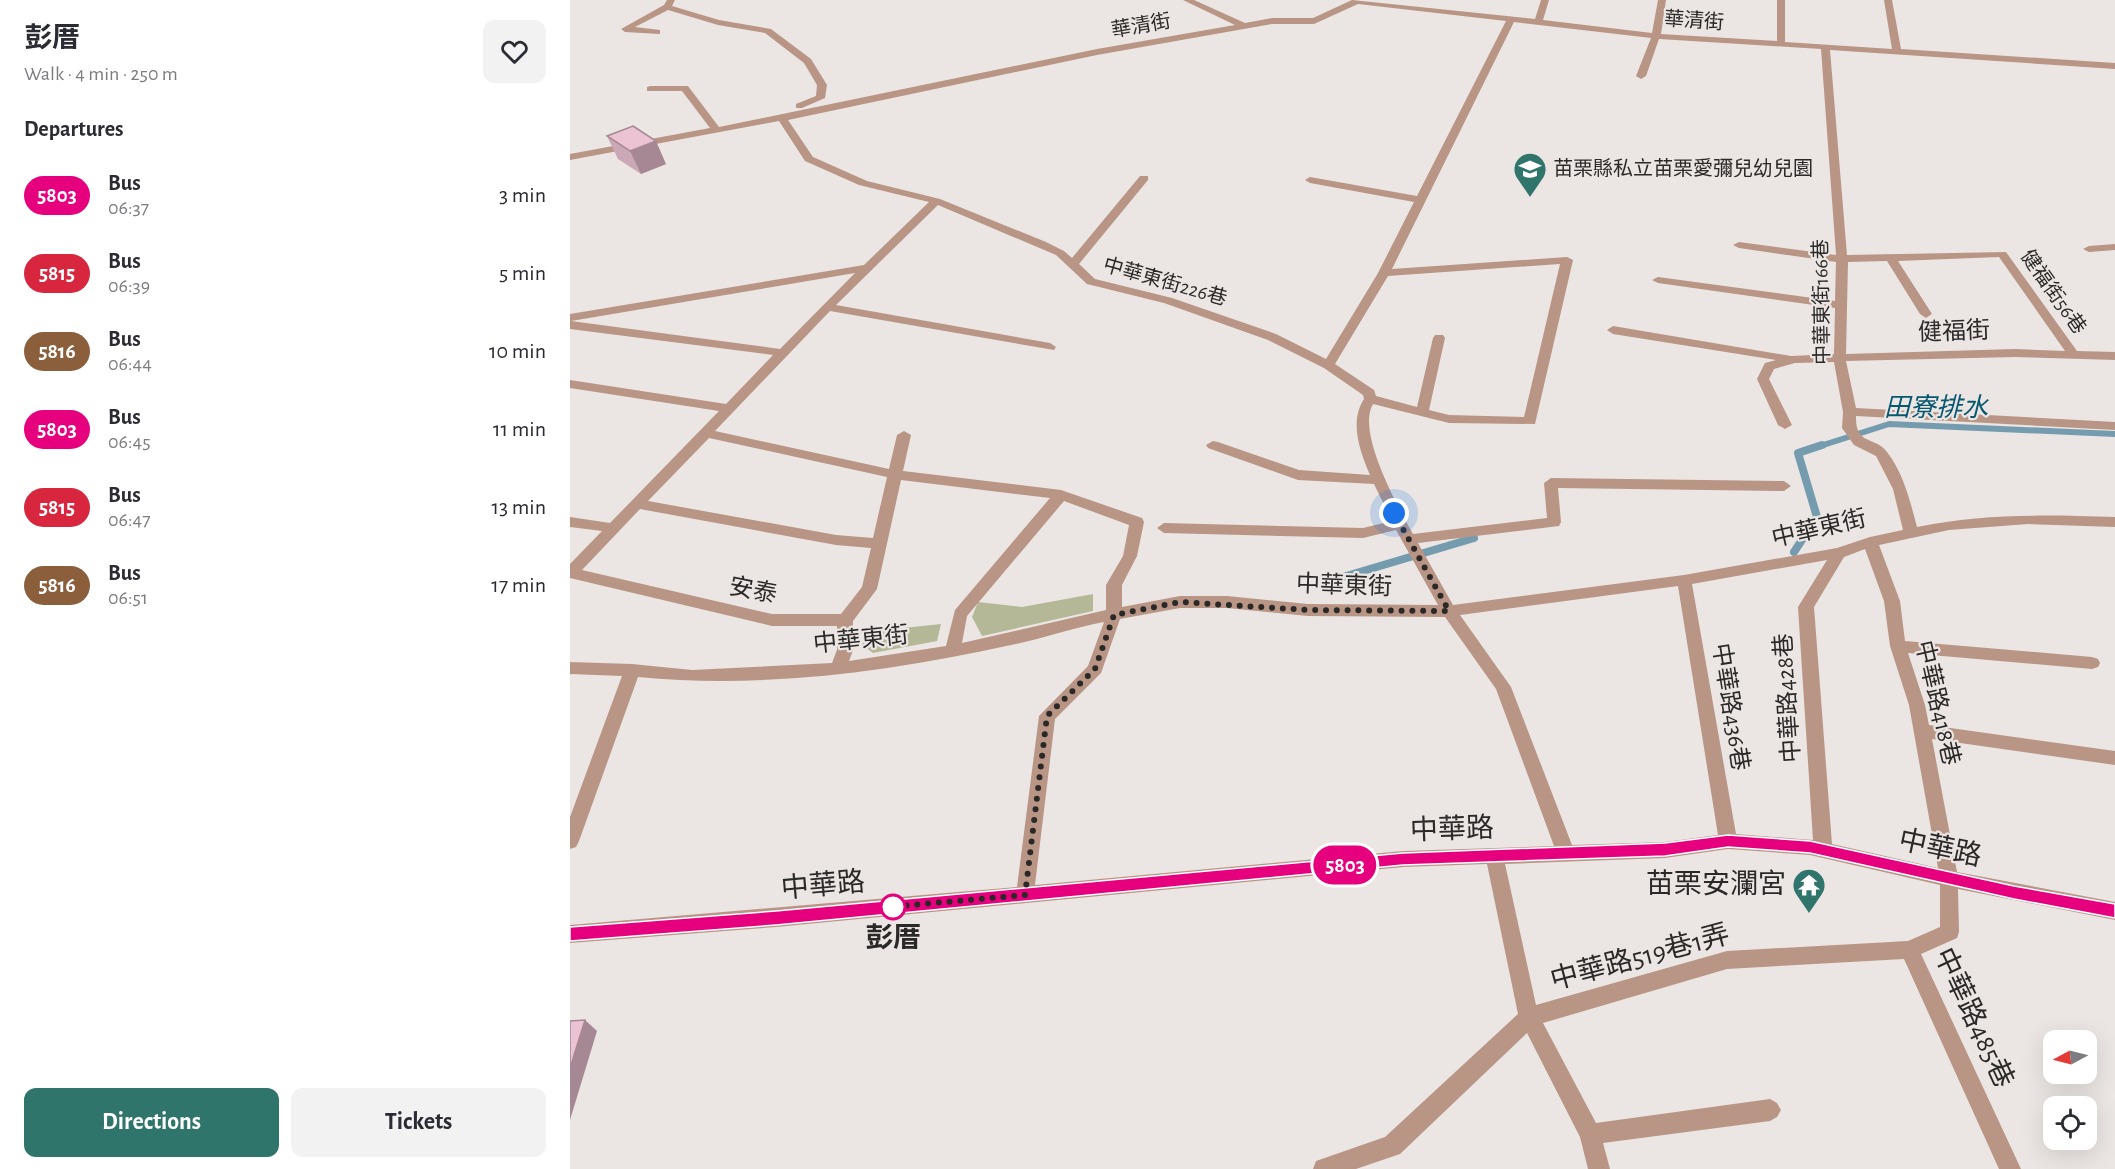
<!DOCTYPE html>
<meta charset="utf-8">
<style>
body{margin:0;font-family:"Alegreya Sans","Noto Sans TC",sans-serif;background:#f2f2f3;color:#2b2b33;height:100vh;display:flex;flex-direction:column;font-size:22px;white-space:nowrap}
*{box-sizing:border-box;margin:0}
p{font-size:20px;color:#7c7c81}
.icon{flex:none;width:33px;height:33px;fill:none;stroke:currentColor;stroke-width:2;stroke-linecap:round;stroke-linejoin:round}
.map{position:relative;flex:1;overflow:hidden}
.drawer{display:flex;flex-direction:column;background:#fff;width:570px}
.drawer>*{flex:none}
.badge{padding:0 12px;border-radius:20px;font-size:21px;line-height:39px}
.needle{width:39px;rotate:263deg}
.tools{position:absolute;left:1473px;top:1030px;display:grid;gap:12px}
.tools a{display:grid;place-items:center;width:54px;height:54px;border-radius:12px;background:#fff;box-shadow:0 6px 24px #0002;font-size:30px}
.you{position:absolute;width:30px;height:30px;margin:-15px;border:4px solid #fff;border-radius:50%;background:#1a73e8;box-shadow:0 0 0 9px #1a73e833}
.map>.badge{position:absolute;translate:-50% -50%;box-shadow:0 0 0 3px #fff}
h2{padding:0 24px;font-size:22px;line-height:54px}
.round{display:grid;place-items:center;flex:none;width:63px;height:63px;border-radius:12px;background:#f2f2f3}
.overview{display:flex;align-items:center;justify-content:space-between;height:102px;padding:0 24px}
h1{font-size:28px;font-weight:700;line-height:45px}
.action{display:flex;gap:12px;margin-top:auto;padding:12px 24px}
.action a{flex:1;height:69px;border-radius:12px;background:#30756b;color:#fff;font-size:24px;font-weight:700;line-height:69px;text-align:center}
.action a+a{background:#f2f2f3;color:#2b2b33}
ul{padding:0;list-style:none}
li{display:flex;align-items:center;gap:18px;height:78px;padding:0 24px}
li div{flex:1}
li b{display:block;font-size:22px}
li em{font-style:normal}
li .badge{min-width:66px;font-weight:700;text-align:center}
main{display:flex;flex:1;min-height:0}
.map>svg:first-child{display:block}
.green{fill:#b4b897}
.lines{fill:none;stroke-linecap:round;stroke-linejoin:round}
.stream-far1{stroke:#759cae;stroke-width:6}
.stream{stroke:#759cae;stroke-width:8}
.minor{fill:#b99585;fill-rule:evenodd}
.wall{fill:#cba8b5}
.shaded-wall{fill:#a58893}
.building{fill:#ecc3d2;stroke:#a58893;stroke-width:1.5}
.line{fill:#e6007e;stroke:#fff;stroke-width:1.5}
.walk{stroke:#2b2928;stroke-width:6;stroke-dasharray:0 10.8}
.stop-dot{fill:#fff;stroke:#e6007e;stroke-width:3}
.labels{text-anchor:middle;dominant-baseline:central;stroke-width:4.5;stroke-linejoin:round;paint-order:stroke}
.far-street-label{font-size:20px;fill:#2b2928;stroke:#ebe6e3}
.far-poi-label{font-size:20px;fill:#2b2928;stroke:#ebe6e3;text-anchor:start}
.street-label{font-size:24px;fill:#2b2928;stroke:#ebe6e3}
.water-label{font-size:26px;font-style:italic;fill:#085771;stroke:#ebe6e3}
.near-street-label{font-size:28px;fill:#2b2928;stroke:#ebe6e3}
.near-poi-label{font-size:28px;fill:#2b2928;stroke:#ebe6e3;text-anchor:end}
.near-stop-label{font-size:28px;font-weight:bold;fill:#2b2928;stroke:#ebe6e3}
</style>
<main>
<section class="drawer">
<div class="overview"><div><h1>彭厝</h1><p>Walk · 4 min · 250 m</p></div><a class="round"><svg class="icon" aria-label="heart" viewBox="0 0 24 24"><path d="M12 20l-8-8c-3-5 5-10 8-4 3-6 11-1 8 4z"/></svg></a></div>
<h2>Departures</h2>
<ul>
<li><span class="badge" style="background:#e6007e;color:#fff">5803</span><div><b>Bus</b><p>06:37</p></div><em>3 min</em></li>
<li><span class="badge" style="background:#d7263d;color:#fff">5815</span><div><b>Bus</b><p>06:39</p></div><em>5 min</em></li>
<li><span class="badge" style="background:#8b5e3c;color:#fff">5816</span><div><b>Bus</b><p>06:44</p></div><em>10 min</em></li>
<li><span class="badge" style="background:#e6007e;color:#fff">5803</span><div><b>Bus</b><p>06:45</p></div><em>11 min</em></li>
<li><span class="badge" style="background:#d7263d;color:#fff">5815</span><div><b>Bus</b><p>06:47</p></div><em>13 min</em></li>
<li><span class="badge" style="background:#8b5e3c;color:#fff">5816</span><div><b>Bus</b><p>06:51</p></div><em>17 min</em></li>
</ul>
<div class="action"><a>Directions</a><a>Tickets</a></div>
</section>
<div class="map">
<svg width="1545" height="1169" viewBox="0 0 1545 1169">
<rect width="100%" height="100%" fill="#ebe6e3"/>
<g class="green">
<polygon points="523,594 523,611 412,636 402,617 408,602 452,607"/>
<polygon points="371,624 367,641 303,653 292,645 296,632"/>
</g>
<g class="lines">
<polyline class="stream-far1" points="1247,447 1319,424 1545,434"/>
<g class="stream">
<polyline points="1224,552 1247,517 1228,453 1252,445"/>
<polyline points="773,577 904,538"/>
</g>
<g class="minor">
<polygon points="97,0 105,0 102,6 149,20 201,29 241,59 257,85 255,98 232,108 226,108 226,104 246,96 247,85 234,63 195,33 148,25 98,10 65,27 90,30 90,34 55,32 51,29 94,5"/>
<path d="M613,0H624L675,23L702,18H743L782,0L965,19L971,0H979L973,20L1082,33L1088,0H1096L1091,34L1207,41V0H1215V42L1322,49L1314,0H1322L1331,49L1545,63V69L1260,50L1277,255L1436,252L1507,351L1545,352V360L1445,357L1276,361L1286,408L1545,422V430L1286,416C1285,446 1305,436 1317,452C1334,474 1340,501 1347,527C1413,513 1478,515 1545,517V527L1458,524L1379,530L1309,545L1330,601L1335,641L1522,657L1528,659L1530,663L1528,667L1522,669L1338,653L1355,705L1359,725L1545,751V765L1362,739L1387,872L1545,902V920L1388,889L1389,932L1387,938L1351,954L1451,1169H1429L1334,959L1157,969L973,1023L1026,1123L1200,1099L1207,1103L1211,1110L1207,1117L1200,1121L1033,1143L1040,1169H1018L1010,1137L957,1033L830,1154L786,1169H743L746,1161L815,1137L948,1014L917,864L833,867L206,927L0,943V925L447,887L469,716L518,666L534,622C502,628 472,639 441,645C319,672 192,689 68,677L9,841L6,847L0,849V817L52,676L0,674V662L62,664L122,670L262,663L267,650V626H202L0,578V564L32,531L0,527V517L40,523L149,411L0,388V380L156,404L203,355L0,329V314L294,265L359,202L289,185L235,161L209,121L0,160V154L140,128L112,91H77V87L80,86H118L149,127L527,49L665,25ZM788,4L936,21L847,196L740,177L735,180L740,183L844,202L808,273L756,359L706,334L602,298L525,279L509,264L578,180V176H570L502,258L494,251L476,242L370,199L297,181L243,157L218,120L527,55L702,24H744ZM944,22L1081,38L1066,76L1071,79L1076,76L1089,39L1251,49L1266,255L1169,242L1163,245L1169,248L1266,262L1265,301L1088,277L1082,280L1088,283L1265,308L1264,354L1221,356L1043,326L1037,330L1043,334L1206,360L1195,363L1187,379L1208,425L1215,429L1222,425L1199,379L1204,369L1225,363L1264,362L1273,412L1272,428L1284,445L1306,456L1323,489L1333,530L1300,537L1267,548L1114,575L883,605L848,543L989,526L991,522L988,488L1214,491L1221,486L1214,481L981,478L974,483L977,518L843,534C828,507 786,432 803,404L879,423L965,424L1003,260L997,257L822,269ZM368,205L486,255L517,284L594,303L698,340L754,368L793,395L794,399C779,422 790,451 800,475L729,470L648,442L643,441L636,445L638,448L728,480L804,484L822,521L793,528L594,523L587,528L594,533L793,538L826,530L868,605L738,604L657,596H610L552,607V585L567,556L574,522L572,518L491,490L333,471L341,435L334,431L327,435L319,469L145,431L260,311L484,350L486,347L480,343L266,305ZM1429,257L1495,351L1445,349L1276,354L1278,262L1317,261L1350,314L1356,318L1362,314L1328,261ZM990,264L954,417L879,415L859,410L875,338L873,335H865L863,338L847,407L806,396L804,390L765,364L818,276ZM285,273L210,349L1,321ZM139,438L317,477L303,538L266,535L78,501ZM331,480L480,498L385,610L376,646L279,661L283,650V621L307,589ZM494,501L559,525L553,556L536,585V610L392,643L397,616ZM70,509L266,545L301,548L292,587L271,614H202L12,570ZM1295,549L1314,601L1320,646L1339,705L1368,868L1262,844L1244,607L1274,557ZM1257,560L1228,607L1243,840L1166,834L1122,584ZM1108,586L1148,835L1095,842L1002,845L941,687L890,615ZM610,608H657L738,616L875,617L926,689L984,846L833,851L465,885L485,719L531,673L550,619ZM1158,849L1240,855L1370,885V927L1338,941L1157,951L966,1005L935,864L1095,858Z"/>
<polygon points="1545,244 1545,250 1519,252 1513,249 1519,246"/>
</g>
</g>
<polygon class="wall" points="37,136 96,164 71,174 48,159"/>
<g class="shaded-wall">
<polygon points="86,141 96,164 71,174 60,151"/>
<polygon points="15,1020 27,1031 0,1120 0,1068"/>
</g>
<g class="building">
<polygon points="63,126 86,141 60,151 37,136"/>
<polygon points="15,1020 0,1068 0,1021"/>
</g>
<polygon class="line" points="1158,835 1240,841 1444,886 1545,904 1545,918 1444,899 1240,853 1158,847 1095,856 833,865 206,925 0,941 0,927 206,911 833,853 1095,843"/>
<g class="lines">
<polyline class="walk" points="323,907 319,907 455,895 477,716 525,669 544,615 610,602 738,610 879,611 824,513"/>
</g>
<defs>
<symbol id="school-pin" viewBox="-11 -11 22 30"><path d="M0 17L-7.5 6A9.5 9.5 0 1 1 7.5 6Z" fill="#30756b" stroke="#ebe6e3"/><path d="M0-5L7-2L0 1L-7-2ZM-4 1L0 2.5L4 1V4Q0 6-4 4Z" fill="#fff"/></symbol>
<symbol id="temple-pin" viewBox="-11 -11 22 30"><path d="M0 17L-7.5 6A9.5 9.5 0 1 1 7.5 6Z" fill="#30756b" stroke="#ebe6e3"/><path d="M0-6L5-2H3V0L6.5 2.5H4V6H1.5V3h-3V6H-4V2.5H-6.5L-3 0V-2H-5Z" fill="#fff"/></symbol>
</defs>
<g fill-rule="evenodd">
<use href="#school-pin" x="941" y="150" width="38" height="52"/>
<use href="#temple-pin" x="1220" y="866" width="38" height="52"/>
</g>
<circle class="stop-dot" cx="323" cy="907" r="12"/>
<g class="labels">
<g class="far-street-label">
<text transform="translate(1124 21) rotate(4)">華清街</text>
<text transform="translate(571 26) rotate(-10)">華清街</text>
<text transform="translate(595 282) rotate(16)">中華東街226巷</text>
<text transform="translate(1483 292) rotate(55)">健福街56巷</text>
<text transform="translate(1252 302) rotate(-91)">中華東街166巷</text>
</g>
<g class="far-poi-label">
<text x="983" y="169">苗栗縣私立苗栗愛彌兒幼兒園</text>
</g>
<g class="street-label">
<text transform="translate(1384 332) rotate(-2)">健福街</text>
<text transform="translate(1249 529) rotate(-13)">中華東街</text>
<text transform="translate(774 586) rotate(2)">中華東街</text>
<text transform="translate(183 591) rotate(11)">安泰</text>
<text transform="translate(291 640) rotate(-6)">中華東街</text>
<text transform="translate(1218 698) rotate(-94)">中華路428巷</text>
<text transform="translate(1367 703) rotate(77)">中華路418巷</text>
<text transform="translate(1160 707) rotate(81)">中華路436巷</text>
</g>
<g class="water-label">
<text x="1366" y="408">田寮排水</text>
</g>
<g class="near-street-label">
<text transform="translate(882 830) rotate(-2)">中華路</text>
<text transform="translate(1370 849) rotate(12)">中華路</text>
<text transform="translate(253 886) rotate(-5)">中華路</text>
<text transform="translate(1070 958) rotate(-15)">中華路519巷1弄</text>
<text transform="translate(1403 1018) rotate(65)">中華路485巷</text>
</g>
<g class="near-poi-label">
<text x="1216" y="885">苗栗安瀾宮</text>
</g>
<g class="near-stop-label">
<text x="323" y="939">彭厝</text>
</g>
</g>
</svg>
<div class="tools">
<a><svg class="needle" viewBox="-14 -14 28 28"><path d="M0-13l5 13h-10z" fill="#e53935"/><path d="M0 13l5-13h-10z" fill="#7c7c81"/></svg></a>
<a><svg class="icon" aria-label="locate" viewBox="0 0 24 24"><circle cx="12" cy="12" r="6"/><path d="M12 2v4M12 18v4M2 12h4M18 12h4"/></svg></a>
</div>
<div class="you" style="left:824px;top:513px"></div>
<b class="badge" style="left:775px;top:865px;background:#e6007e;color:#fff">5803</b>
</div>
</main>
